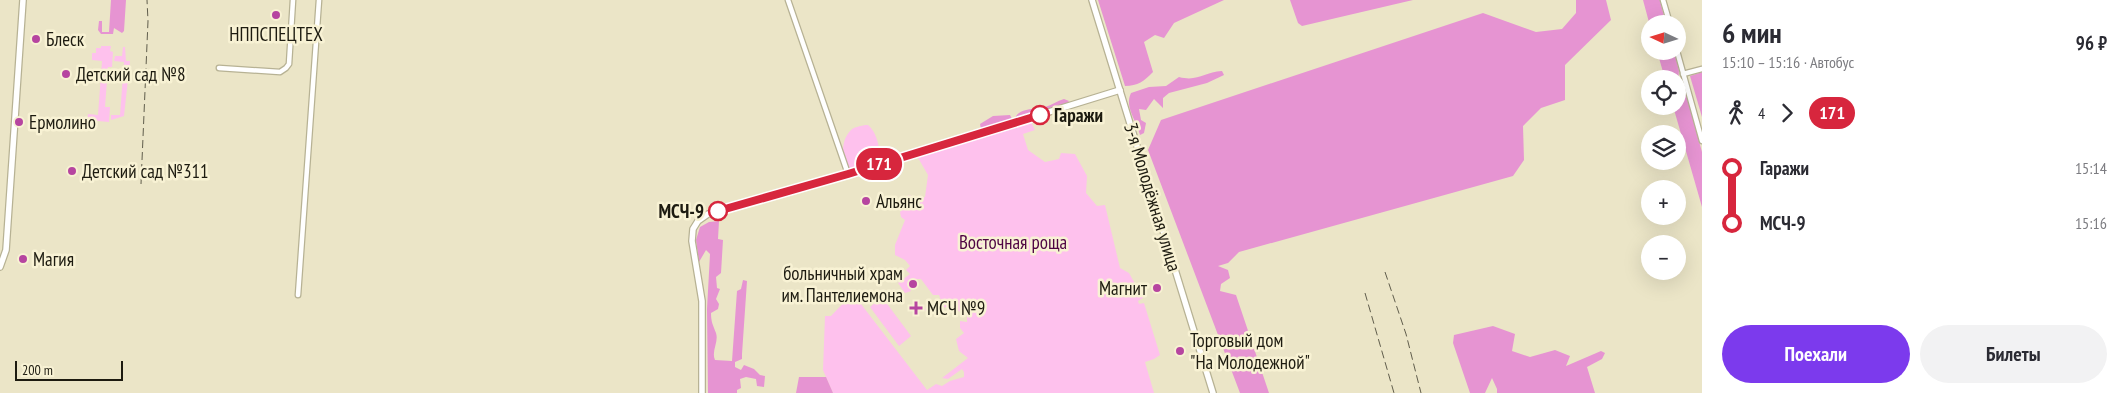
<!DOCTYPE html>
<html lang="ru">
<meta charset="utf-8">
<style>
body{margin:0;font-family:"PT Sans Narrow",sans-serif;background:#f2f2f3;color:#2b2b33;height:100vh;display:flex;flex-direction:column;font-size:19px;white-space:nowrap}
*{box-sizing:border-box;margin:0}
p{font-size:16px;color:#7c7c81}
.icon{flex:none;width:28px;height:28px;fill:none;stroke:currentColor;stroke-width:2;stroke-linecap:round;stroke-linejoin:round}
.map{position:relative;flex:1;overflow:hidden}
.drawer{display:flex;flex-direction:column;background:#fff;width:425px}
.drawer>*{flex:none}
.badge{padding:0 10px;border-radius:16px;font-size:18px;line-height:32px}
.needle{width:32px;rotate:274deg}
.controls{position:absolute;left:1641px;top:15px;display:grid;gap:10px}
.controls a{display:grid;place-items:center;width:45px;height:45px;border-radius:50%;background:#fff;box-shadow:0 5px 20px #0002;font-size:25px}
.scale{position:absolute;left:15px;bottom:12px;width:108px;box-sizing:border-box;padding-left:5px;border:2px solid #1d1b10;border-top:0;font-size:14px;line-height:18px;white-space:nowrap;color:#1d1b10;-webkit-text-stroke:4px #f8f2d4;paint-order:stroke}
.map>.badge{position:absolute;translate:-50% -50%;box-shadow:0 0 0 2px #fff}
.legs{display:flex;align-items:center;gap:8px;height:55px;padding:0 20px;font-size:16px}
.legs p{margin-inline-start:auto}
.headline{display:flex;align-items:center;justify-content:space-between;height:85px;padding:0 20px}
h1{font-size:28px;font-weight:600;line-height:38px}
.cta{display:flex;gap:10px;margin-top:auto;padding:10px 20px}
.cta a{flex:1;height:58px;border-radius:30px;background:#7c3aed;color:#fff;font-size:20px;font-weight:600;line-height:58px;text-align:center}
.cta a+a{background:#f2f2f3;color:#2b2b33}
ul{padding:0 20px;list-style:none}
li{display:flex;align-items:center;gap:18px;height:55px;font-size:19px}
li i{display:grid;place-items:center;width:8px;height:100%;margin:0 6px;background:currentColor}
li i::after{content:'';width:12px;height:12px;margin:-6px;border:4px solid;border-radius:50%;background:#fff}
li p{margin-inline-start:auto}
li:first-child i{background:linear-gradient(#0000 50%,currentColor 0)}
li:last-child i{background:linear-gradient(currentColor 50%,#0000 0)}
main{display:flex;flex:1;min-height:0}
.map>svg:first-child{display:block}
.green{fill:#fec1ed}
.forest{fill:#e694d2}
.lines{fill:none;stroke-linecap:round;stroke-linejoin:round}
.minor-casing{stroke:#b7b294;stroke-width:7}
.major-casing{stroke:#b7b294;stroke-width:8}
.minor{stroke:#fff;stroke-width:4.5}
.major{stroke:#fff;stroke-width:5.5}
.rail{stroke:#605d4c;stroke-width:1;stroke-dasharray:8 4;stroke-linecap:butt}
.line-1-casing{stroke:#fff;stroke-width:11}
.line-1{stroke:#d7263d;stroke-width:8}
.poi-dot{fill:#b645a0;stroke:#f8f2d4;stroke-width:2}
.stop-1-dot{fill:#fff;stroke:#d7263d;stroke-width:2.5}
.labels{text-anchor:middle;dominant-baseline:central;stroke-width:5;stroke-linejoin:round;paint-order:stroke}
.poi-label{font-size:19px;fill:#1d1b10;stroke:#f8f2d4;text-anchor:start}
.stop-label{font-size:19px;font-weight:bold;fill:#1d1b10;stroke:#f8f2d4;text-anchor:start}
.street-label{font-size:19px;fill:#1d1b10;stroke:#f8f2d4}
.park-label{font-size:19px;fill:#4f0443;stroke:#f8f2d4}
</style>
<main>
<div class="map">
<svg width="1702" height="393" viewBox="0 0 1702 393">
<rect width="100%" height="100%" fill="#ebe5c7"/>
<g class="green">
<polygon points="101,46 111,46 110,51 113,52 112,67 108,67 105,107 110,107 109,122 87,120 88,114 98,115 102,61 92,60 92,53 96,53 96,48 101,48"/>
<polygon points="123,47 125,47 126,61 130,61 124,116 111,120 111,115 120,115 124,62 114,61 115,56 122,56"/>
<path d="M1031,122L1035,130L1023,134L1028,150L1045,162L1059,159L1061,153L1075,154L1087,176L1086,193L1097,206L1105,205L1120,268L1129,273L1143,298L1138,301L1139,304L1144,303L1160,355L1154,359L1145,362L1154,393H833L823,370L825,316H831L851,295V291L927,390L936,384L942,386L950,381L964,377V372L962,369L948,379L942,378L968,358L959,351L956,339L964,333L960,328V321L967,322V316C959,311 952,307 942,307L944,311L937,314L924,310L936,302L940,303L941,300L939,295H933L921,279H915L907,285L911,291L905,293L898,283L910,274L906,270L910,266L905,260L895,255V245L905,220L901,217L900,212L908,205V195L920,198L925,197L928,175L917,156Z"/>
<path d="M865,125H868C877,132 882,152 878,163L849,171C842,160 840,142 850,131C853,127 861,126 865,125Z"/>
<polygon points="882,297 911,336 899,346 870,307"/>
</g>
<g class="forest">
<polygon points="111,0 126,0 124,31 122,33 114,28 113,34 101,34 98,30 99,21 102,21 102,32 109,32"/>
<path d="M1098,0H1224L1174,23L1164,38L1155,35L1144,42L1153,72C1144,81 1138,86 1125,86Z"/>
<polygon points="1290,0 1413,0 1302,26 1298,23"/>
<polygon points="1576,0 1606,0 1611,20 1565,65 1565,100 1541,108 1523,126 1524,160 1513,176 1239,252 1228,263 1218,266 1228,270 1230,278 1221,284 1220,291 1236,295 1269,393 1240,393 1148,150 1161,120 1483,13 1536,32 1562,29 1576,13"/>
<polygon points="1643,0 1660,0 1666,24 1650,24 1650,26"/>
<polygon points="1657,51 1674,51 1679,71 1678,80 1685,89 1687,97 1702,152 1702,207 1673,106 1678,106 1678,79 1665,79"/>
<path d="M1222,71L1224,75L1207,83L1169,93L1163,98V108L1154,99L1146,110L1139,109L1141,120L1146,123L1144,133L1140,135C1137,121 1124,107 1131,93L1149,87L1166,86L1179,77C1198,82 1204,72 1222,71Z"/>
<polygon points="1702,72 1702,117 1690,76"/>
<path d="M1064,99L1069,101C1060,113 1046,110 1034,113C1026,115 1023,121 1015,118C1019,108 1036,109 1045,107C1052,105 1057,101 1064,99Z"/>
<polygon points="1010,115 1013,121 988,129 981,129 980,124 993,116"/>
<path d="M719,221L718,239L723,240L721,273L716,277L717,288L720,289L716,299L719,304L718,309L711,313C711,322 713,325 716,333C719,342 711,351 715,360L732,361L737,291L741,289L743,280L747,281L742,354V359L735,362V367L741,370L744,365L754,369L760,375L765,376L764,387L757,386L756,379L746,377L740,379L741,388L737,390V393H708L707,309L710,254L706,250L699,262L696,240L700,227L709,222Z"/>
<polygon points="1493,326 1515,334 1512,351 1530,357 1555,350 1570,356 1566,366 1601,351 1605,353 1602,359 1587,367 1595,393 1497,393 1497,389 1492,378 1485,393 1470,393 1453,343 1454,335"/>
<polygon points="799,377 826,377 833,393 796,393"/>
</g>
<g class="lines">
<defs>
<g id="minor">
<polyline points="788,0 848,174"/>
<polyline points="1663,0 1670,24"/>
<polyline points="1677,51 1702,141"/>
<polyline points="219,68 280,72 286,68 289,64 293,0"/>
<polyline points="1683,74 1702,69"/>
<polyline points="298,295 319,0"/>
</g>
<g id="major">
<polyline points="1092,0 1213,393"/>
<polyline points="0,267 6,250 23,0"/>
<polyline points="702,393 702,301 692,241 693,229 698,221 708,214 848,174 1120,90"/>
</g>
</defs>
<use href="#minor" class="minor-casing"/>
<use href="#major" class="major-casing"/>
<use href="#minor" class="minor"/>
<use href="#major" class="major"/>
<g class="rail">
<polyline points="141,184 148,21 147,0"/>
<polyline points="1385,272 1406,334 1421,393"/>
<polyline points="1365,293 1394,393"/>
</g>
</g>
<g class="lines">
<defs>
<polyline id="line-1" points="718,211 848,174 1040,115"/>
</defs>
<use href="#line-1" class="line-1-casing"/>
<use href="#line-1" class="line-1"/>
</g>
<g class="poi-dot">
<circle cx="276" cy="15" r="5"/>
<circle cx="36" cy="39" r="5"/>
<circle cx="66" cy="74" r="5"/>
<circle cx="19" cy="122" r="5"/>
<circle cx="72" cy="171" r="5"/>
<circle cx="866" cy="201" r="5"/>
<circle cx="23" cy="259" r="5"/>
<circle cx="913" cy="284" r="5"/>
<circle cx="1157" cy="288" r="5"/>
<path d="M913.5 300.5h5v5h5v5h-5v5h-5v-5h-5v-5h5z"/>
<circle cx="1180" cy="351" r="5"/>
</g>
<g class="stop-1-dot">
<circle cx="1040" cy="115" r="9"/>
<circle cx="718" cy="211" r="9"/>
</g>
<g class="labels">
<g class="poi-label">
<text x="276" y="34" text-anchor="middle">НППСПЕЦТЕХ</text>
<text x="46" y="39">Блеск</text>
<text x="76" y="74">Детский сад №8</text>
<text x="29" y="122">Ермолино</text>
<text x="82" y="171">Детский сад №311</text>
<text x="876" y="201">Альянс</text>
<text x="33" y="259">Магия</text>
<text x="903" y="273" text-anchor="end">больничный храм<tspan x="903" dy="22">им. Пантелиемона</tspan></text>
<text x="1147" y="288" text-anchor="end">Магнит</text>
<text x="927" y="308">МСЧ №9</text>
<text x="1190" y="340">Торговый дом<tspan x="1190" dy="22">"На Молодежной"</tspan></text>
</g>
<g class="stop-label">
<text x="1054" y="115">Гаражи</text>
<text x="704" y="211" text-anchor="end">МСЧ-9</text>
</g>
<g class="street-label">
<text transform="translate(1153 197) rotate(73)">3-я Молодёжная улица</text>
</g>
<g class="park-label">
<text x="1013" y="242">Восточная роща</text>
</g>
</g>
</svg>
<div class="controls">
<a><svg class="needle" viewBox="-14 -14 28 28"><path d="M0-13l5 13h-10z" fill="#e53935"/><path d="M0 13l5-13h-10z" fill="#7c7c81"/></svg></a>
<a><svg class="icon" aria-label="locate" viewBox="0 0 24 24"><circle cx="12" cy="12" r="6"/><path d="M12 2v4M12 18v4M2 12h4M18 12h4"/></svg></a>
<a><svg class="icon" aria-label="layers" viewBox="0 0 24 24"><path d="M12 4l9 5-9 5-9-5zM3 14l9 5 9-5"/></svg></a>
<a>+</a>
<a>−</a>
</div>
<div class="scale">200 m</div>
<b class="badge" style="left:879px;top:164px;background:#d7263d;color:#fff">171</b>
</div>
<section class="drawer">
<div class="headline"><div><h1>6 мин</h1><p>15:10 – 15:16 · Автобус</p></div><b>96 ₽</b></div>
<div class="legs"><svg class="icon" aria-label="walk" viewBox="0 0 24 24"><circle cx="13" cy="4" r="2"/><path d="M13 8l-2 6 4 7M11 14l-3 7M7 12l3-4h3l4 4"/></svg>4<svg class="icon" aria-label="forward" viewBox="0 0 24 24"><path d="M9 5l7 7-7 7"/></svg><b class="badge" style="background:#d7263d;color:#fff">171</b></div>
<ul>
<li><i style="color:#d7263d"></i><b>Гаражи</b><p>15:14</p></li>
<li><i style="color:#d7263d"></i><b>МСЧ-9</b><p>15:16</p></li>
</ul>
<div class="cta"><a>Поехали</a><a>Билеты</a></div>
</section>
</main>
